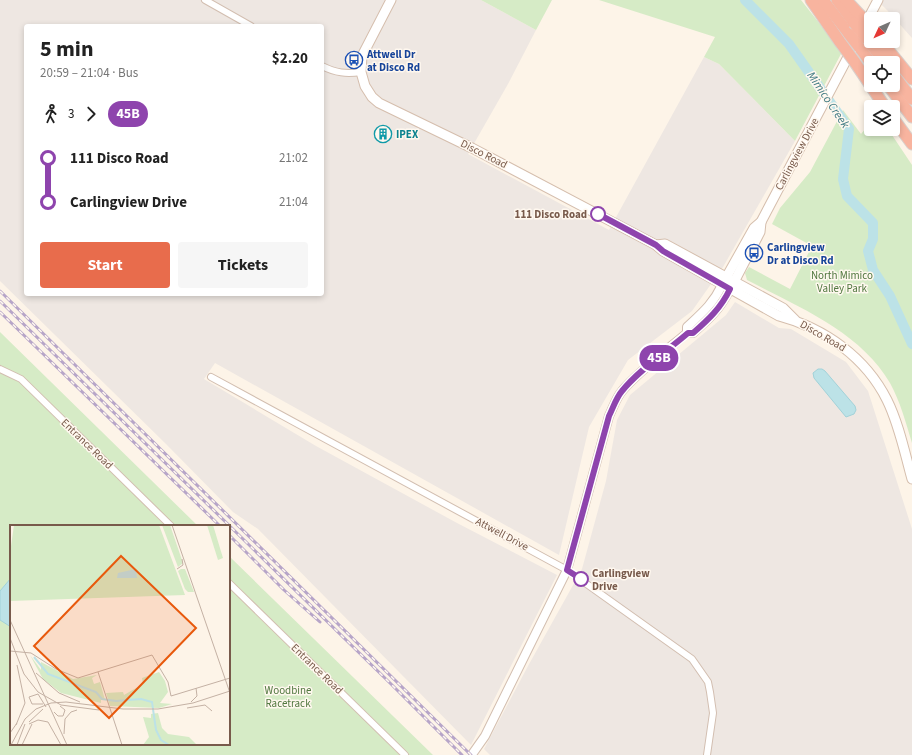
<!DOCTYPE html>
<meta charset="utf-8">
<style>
body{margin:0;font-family:"Source Sans 3",sans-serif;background:#f6f6f6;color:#222;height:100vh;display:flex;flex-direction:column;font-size:15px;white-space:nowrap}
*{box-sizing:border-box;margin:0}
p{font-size:13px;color:#767676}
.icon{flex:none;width:22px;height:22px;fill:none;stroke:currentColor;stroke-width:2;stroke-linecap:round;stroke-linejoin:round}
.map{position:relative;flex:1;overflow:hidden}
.panel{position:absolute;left:24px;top:24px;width:300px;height:272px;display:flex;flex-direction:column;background:#fff;border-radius:4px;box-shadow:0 2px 6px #0003}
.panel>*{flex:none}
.badge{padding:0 8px;border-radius:13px;font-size:14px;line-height:26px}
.needle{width:26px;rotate:226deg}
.fabs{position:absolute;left:864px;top:12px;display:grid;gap:8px}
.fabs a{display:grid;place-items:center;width:36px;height:36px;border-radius:4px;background:#fff;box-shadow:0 2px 6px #0003;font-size:20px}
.map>.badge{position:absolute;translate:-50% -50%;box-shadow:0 0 0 2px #fff}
.legs{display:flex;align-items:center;gap:6px;height:44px;padding:0 16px;font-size:13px}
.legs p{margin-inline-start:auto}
.overview{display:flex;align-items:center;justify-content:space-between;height:68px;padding:0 16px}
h1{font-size:22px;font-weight:700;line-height:30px}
.action{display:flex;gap:8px;margin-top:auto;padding:8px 16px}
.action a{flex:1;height:46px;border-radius:4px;background:#e86c4c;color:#fff;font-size:16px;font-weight:700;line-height:46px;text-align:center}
.action a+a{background:#f6f6f6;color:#222}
ul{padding:0 16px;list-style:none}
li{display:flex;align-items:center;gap:14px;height:44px;font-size:15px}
li i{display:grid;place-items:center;width:6px;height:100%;margin:0 5px;background:currentColor}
li i::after{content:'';width:10px;height:10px;margin:-5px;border:3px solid;border-radius:50%;background:#fff}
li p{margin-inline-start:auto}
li:first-child i{background:linear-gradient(#0000 50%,currentColor 0)}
li:last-child i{background:linear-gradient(currentColor 50%,#0000 0)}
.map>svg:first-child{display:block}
.industrial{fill:#eee7e2;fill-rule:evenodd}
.green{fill:#d6ebc6}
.water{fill:#bce2e7;stroke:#a2d2d9}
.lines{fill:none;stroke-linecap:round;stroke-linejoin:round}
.river{stroke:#bce2e7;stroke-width:10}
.minor-casing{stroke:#d2beb0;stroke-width:8}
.tertiary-casing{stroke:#d2beb0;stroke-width:10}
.secondary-casing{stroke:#d5bead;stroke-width:11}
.motorway-casing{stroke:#d9d1cd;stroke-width:13}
.minor{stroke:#fff;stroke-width:6}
.tertiary{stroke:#fff;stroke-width:8}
.secondary{stroke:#fff;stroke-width:9}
.motorway{stroke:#f8b49f;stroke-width:11}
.rail-casing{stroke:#b7a5c8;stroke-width:3}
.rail{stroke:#fff8ef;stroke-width:1.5;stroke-dasharray:4.5;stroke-linecap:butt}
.motorway-bridge-casing{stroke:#d9d1cd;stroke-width:13;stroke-linecap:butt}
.motorway-bridge{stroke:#f8b49f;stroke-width:11}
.line-1-casing{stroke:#fff;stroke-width:9}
.line-1{stroke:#8e44ad;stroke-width:6}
.stop-1-dot{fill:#fff;stroke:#8e44ad;stroke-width:2}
.labels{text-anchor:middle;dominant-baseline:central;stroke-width:3;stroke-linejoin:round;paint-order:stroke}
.transit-label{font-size:11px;font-weight:bold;fill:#164399;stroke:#fff8ef;text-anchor:start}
.culture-label{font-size:11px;font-weight:bold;fill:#0d838f;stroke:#fff8ef;text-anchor:start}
.street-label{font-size:11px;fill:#785a4b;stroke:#fff8ef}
.stop-label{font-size:11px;font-weight:bold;fill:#785a4b;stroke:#fff8ef;text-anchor:end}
.park-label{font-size:11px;fill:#527840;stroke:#fff8ef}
.water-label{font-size:12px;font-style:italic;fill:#417b84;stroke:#fff8ef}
.inset-river{fill:none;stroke:#bce2e7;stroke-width:2}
.inset-road{fill:none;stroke:#c4b1a4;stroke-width:1}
.view{fill:#e8590c;fill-opacity:0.15;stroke:#e8590c;stroke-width:2}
.inset-edge{fill:none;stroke:#785a4b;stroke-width:2}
</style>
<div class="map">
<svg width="912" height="755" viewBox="0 0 912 755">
<rect width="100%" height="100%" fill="#fdf4e8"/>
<g class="industrial">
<path d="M0,0H481L536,30L508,84L468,154L609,230L704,57L719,64L795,141L723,267L692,311L628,360L589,427L559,555L215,363L204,379L316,446L457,523L557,575L471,745L258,529L233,512L166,444L0,281ZM26,26H322V294H26Z"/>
<polygon points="877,0 912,0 912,38 887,10"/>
<polygon points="735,302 779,328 791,329 846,362 868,391 912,529 912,755 490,755 484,749 528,666 582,569 606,481 617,420 630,395 726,315"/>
</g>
<g class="green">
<polygon points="481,0 552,0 536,30"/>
<polygon points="599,0 801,0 842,52 795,141 719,64 704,57 715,37"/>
<path d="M843,110L861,134L871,122V129H888L912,165V443C906,423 900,401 890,383C861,332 797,306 747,280L745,273L749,267L790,289L812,246L772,224L780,208L810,172Z"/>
<polygon points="0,332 198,526 11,526 11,744 229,744 229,556 433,755 0,755"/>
</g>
<g class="water">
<polygon points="818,369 822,369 825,371 855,406 856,410 854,414 846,417 814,378 813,373"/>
<polygon points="11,578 11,627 0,620 0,591"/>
</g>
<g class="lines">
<polyline class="river" points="745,0 789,44 849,129 843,179 847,196 873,223 873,239 868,251 873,270 890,296 912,344"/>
<defs>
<g id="minor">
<polyline points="205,0 251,26"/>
<path d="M322,66C336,73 346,74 361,72"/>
<polyline points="0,369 21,379 171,526"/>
<polyline points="211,377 567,570 692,659 708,682 710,692 713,713 707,755"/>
<polyline points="229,583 405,755"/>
</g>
<g id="tertiary">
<path d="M687,333V327C702,313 713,304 722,285"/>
<path d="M473,753L485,736L567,570L609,416C613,408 616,398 622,391C639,371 667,350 687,333H693C709,319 720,309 730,289"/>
</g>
<g id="secondary">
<path d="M391,0L362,56L361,72L365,86L372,97L379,103L472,148L656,245L663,251L779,316C825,328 866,358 887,400C899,424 905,454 912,479"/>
<polyline points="656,245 665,244 783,308 795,320"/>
<polyline points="722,285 754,228 761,222 878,0"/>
<polyline points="732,286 760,232 761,222"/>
</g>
<g id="motorway">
<polyline points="811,0 840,42"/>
<polyline points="823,0 849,34"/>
<polyline points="837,0 854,23"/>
<polyline points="846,0 860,15"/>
<polyline points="866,38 885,63"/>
<polyline points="881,41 912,79"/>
<polyline points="860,48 871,63"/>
<polyline points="854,61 885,107"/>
<polyline points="893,74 912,99"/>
<polyline points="888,85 912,117"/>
<polyline points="893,118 912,144"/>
</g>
</defs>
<use href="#minor" class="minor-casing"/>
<use href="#tertiary" class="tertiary-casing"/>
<use href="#secondary" class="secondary-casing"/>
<use href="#motorway" class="motorway-casing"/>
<use href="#minor" class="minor"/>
<use href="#tertiary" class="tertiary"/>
<use href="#secondary" class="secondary"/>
<use href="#motorway" class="motorway"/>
<defs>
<g id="rail">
<polyline points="0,291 471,755"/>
<polyline points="0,301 390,683 462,755"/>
<polyline points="0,312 220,526"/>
<polyline points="229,535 284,590 320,622"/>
</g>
</defs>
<use href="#rail" class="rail-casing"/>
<use href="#rail" class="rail"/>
<defs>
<g id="motorway-bridge">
<polyline points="860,15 871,29"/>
<polyline points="854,23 866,38"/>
<polyline points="849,34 860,48"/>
<polyline points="840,42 854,61"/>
</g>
</defs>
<use href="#motorway-bridge" class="motorway-bridge-casing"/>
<use href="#motorway-bridge" class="motorway-bridge"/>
</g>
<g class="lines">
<defs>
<path id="line-1" d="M581,579L567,570L609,416C613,408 616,398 622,391C639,370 667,351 688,333H693C708,320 721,308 730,289L663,251L656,245L598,214"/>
</defs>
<use href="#line-1" class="line-1-casing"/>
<use href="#line-1" class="line-1"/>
</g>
<defs>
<symbol id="bus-ring" viewBox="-11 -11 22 22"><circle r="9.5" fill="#fff8ef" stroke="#1a4fb4" stroke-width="1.5"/><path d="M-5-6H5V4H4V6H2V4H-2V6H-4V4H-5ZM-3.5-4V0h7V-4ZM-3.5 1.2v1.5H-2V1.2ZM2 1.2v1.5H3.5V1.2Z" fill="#1a4fb4"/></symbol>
<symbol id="building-ring" viewBox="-11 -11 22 22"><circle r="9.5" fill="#fff8ef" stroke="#0f9aa8" stroke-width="1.5"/><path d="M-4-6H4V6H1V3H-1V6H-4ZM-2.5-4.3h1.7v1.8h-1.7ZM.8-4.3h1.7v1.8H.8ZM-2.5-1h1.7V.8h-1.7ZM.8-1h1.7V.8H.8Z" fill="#0f9aa8"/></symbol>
</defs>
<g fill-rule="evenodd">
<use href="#bus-ring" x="344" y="50" width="20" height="20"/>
<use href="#building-ring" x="373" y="124" width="20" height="20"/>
<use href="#bus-ring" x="744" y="243" width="20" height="20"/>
</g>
<g class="stop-1-dot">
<circle cx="598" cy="214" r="7"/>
<circle cx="581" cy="579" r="7"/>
</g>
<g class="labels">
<g class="transit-label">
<text x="367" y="54">Attwell Dr<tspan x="367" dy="13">at Disco Rd</tspan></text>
<text x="767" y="247">Carlingview<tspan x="767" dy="13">Dr at Disco Rd</tspan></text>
</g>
<g class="culture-label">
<text x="396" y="134">IPEX</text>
</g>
<g class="street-label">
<text transform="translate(484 154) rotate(27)">Disco Road</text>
<text transform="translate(797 154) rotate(-62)">Carlingview Drive</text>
<text transform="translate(823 336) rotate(30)">Disco Road</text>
<text transform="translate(87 444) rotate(44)">Entrance Road</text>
<text transform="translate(502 534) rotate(28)">Attwell Drive</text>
<text transform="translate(317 669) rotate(44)">Entrance Road</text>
</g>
<g class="stop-label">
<text x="587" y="214">111 Disco Road</text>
<text x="592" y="573" text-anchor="start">Carlingview<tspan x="592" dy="13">Drive</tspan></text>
</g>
<g class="park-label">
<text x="842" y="275">North Mimico<tspan x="842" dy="13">Valley Park</tspan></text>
<text x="288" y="690">Woodbine<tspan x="288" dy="13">Racetrack</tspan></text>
</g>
<g class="water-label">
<text transform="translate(828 100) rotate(56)">Mimico Creek</text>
</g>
</g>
<g transform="translate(10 525)">
<rect width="220" height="220" fill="#fdf4e8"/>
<path d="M4,0H149L175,70L0,76V28ZM152,0H160L173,38L168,42ZM197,0H203L213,33L208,35ZM171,44H175L184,67H178L175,64L168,46ZM20,130L31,145V137L63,154L87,150L82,153L84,159L90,157L95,175H91V178L51,168L33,154ZM149,147L155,156L158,167L150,178L162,179L149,183L100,181L96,168L113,167L114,170L133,159L132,153ZM148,188L152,203L158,209L179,212L187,220H133L139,212L133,192L141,193V189Z" fill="#d6ebc6"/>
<path d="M126,44L127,53H107L108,48Z" fill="#bce2e7"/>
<path class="inset-river" d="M24,132L38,149L86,167L92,174L106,176L131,174L142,177L146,205L151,215L159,220"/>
<path class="inset-road" d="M162,0L220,168M167,44L173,40L172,34M0,95L57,220M0,113L14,149L28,167L51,180L89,185M0,126L21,128L46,144L68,153L142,130L158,157L161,171L220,153M88,147L112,220M26,148L49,168L70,177M181,177L187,171L186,163M33,179H22L19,172L28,169L36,182M177,183L195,180L202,186M44,187L48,191H53L55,185L50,181M19,197L33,184M19,199L28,195L38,197L51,220M6,200L15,178L7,140M0,208L7,198M54,209L55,194L61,187L67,185M1,220L15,194L26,184L41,178L56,177L113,184H148L183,178L220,166M7,220L15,199M12,220L22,199"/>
<path class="view" d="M111,31L186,103L99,193L24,121Z"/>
<rect width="220" height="220" class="inset-edge"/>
</g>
</svg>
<div class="fabs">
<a><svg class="needle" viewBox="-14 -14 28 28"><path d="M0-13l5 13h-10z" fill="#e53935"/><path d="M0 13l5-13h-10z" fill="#767676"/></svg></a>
<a><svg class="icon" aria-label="locate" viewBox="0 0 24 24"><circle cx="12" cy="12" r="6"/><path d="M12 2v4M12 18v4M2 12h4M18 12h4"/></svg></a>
<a><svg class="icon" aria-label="layers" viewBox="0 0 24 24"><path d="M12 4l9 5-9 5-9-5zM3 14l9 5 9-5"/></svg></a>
</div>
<b class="badge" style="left:659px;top:358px;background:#8e44ad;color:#fff">45B</b>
<section class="panel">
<div class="overview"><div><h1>5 min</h1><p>20:59 – 21:04 · Bus</p></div><b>$2.20</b></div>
<div class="legs"><svg class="icon" aria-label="walk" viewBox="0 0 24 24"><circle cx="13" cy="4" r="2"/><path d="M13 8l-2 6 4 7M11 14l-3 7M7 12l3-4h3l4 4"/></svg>3<svg class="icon" aria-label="forward" viewBox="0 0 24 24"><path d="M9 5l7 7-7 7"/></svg><b class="badge" style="background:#8e44ad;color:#fff">45B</b></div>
<ul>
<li><i style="color:#8e44ad"></i><b>111 Disco Road</b><p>21:02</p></li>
<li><i style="color:#8e44ad"></i><b>Carlingview Drive</b><p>21:04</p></li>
</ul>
<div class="action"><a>Start</a><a>Tickets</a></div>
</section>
</div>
